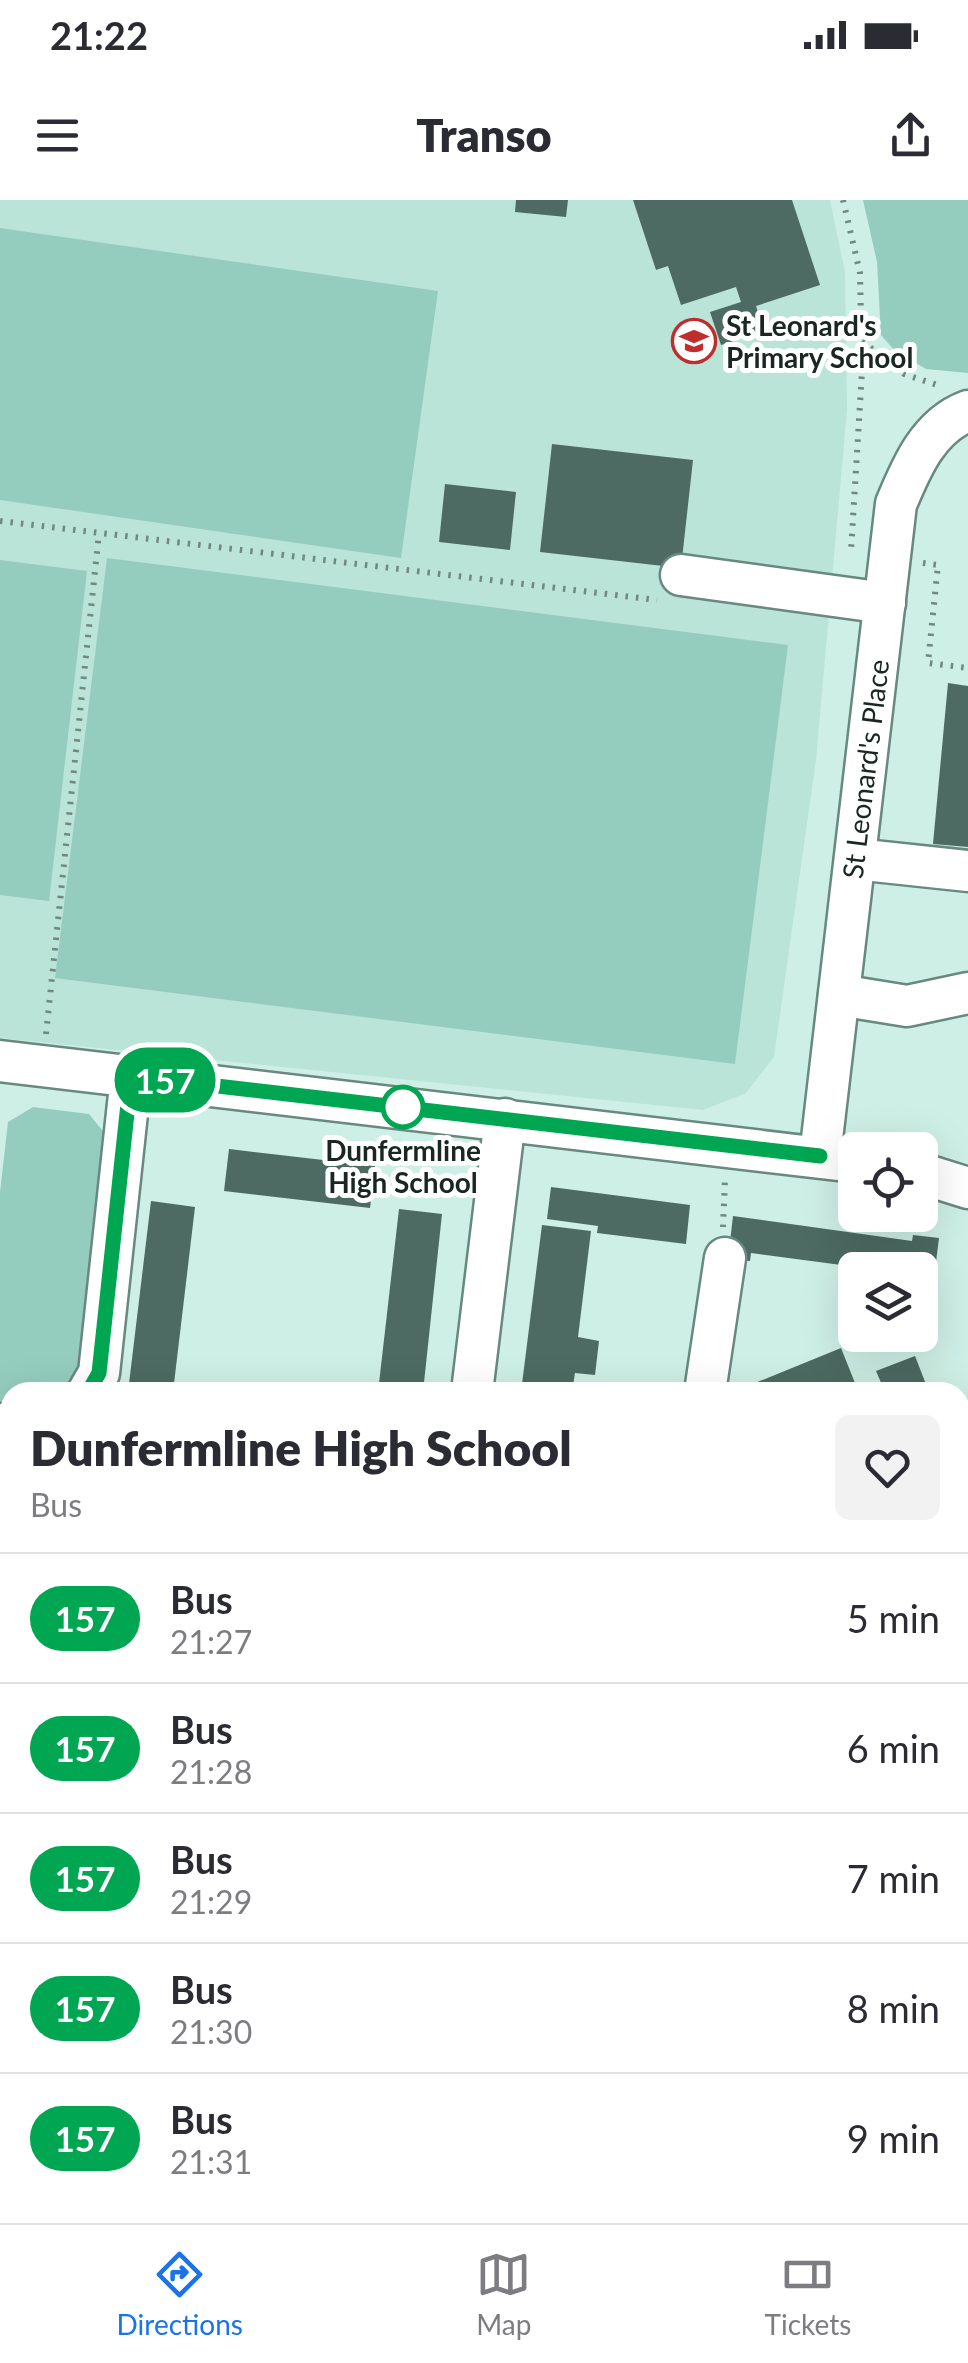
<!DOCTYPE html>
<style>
body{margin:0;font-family:Lato,sans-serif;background:#f2f2f3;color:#2b2b33;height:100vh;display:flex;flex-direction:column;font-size:38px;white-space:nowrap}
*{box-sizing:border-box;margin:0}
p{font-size:32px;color:#7c7c81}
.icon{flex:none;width:55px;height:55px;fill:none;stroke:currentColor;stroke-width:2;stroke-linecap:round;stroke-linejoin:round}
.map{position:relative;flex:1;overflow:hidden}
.panel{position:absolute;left:0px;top:1182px;width:970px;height:842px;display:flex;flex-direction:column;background:#fff;border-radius:30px 30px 0 0;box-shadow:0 10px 40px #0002}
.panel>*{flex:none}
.badge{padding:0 20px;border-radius:32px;font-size:35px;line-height:65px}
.tools{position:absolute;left:838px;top:932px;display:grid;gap:20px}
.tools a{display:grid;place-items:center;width:100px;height:100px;border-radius:15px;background:#fff;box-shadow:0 10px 40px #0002;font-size:50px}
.map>.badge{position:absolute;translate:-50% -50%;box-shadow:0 0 0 5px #fff}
.round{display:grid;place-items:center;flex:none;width:105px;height:105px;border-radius:15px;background:#f2f2f3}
.headline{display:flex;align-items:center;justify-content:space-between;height:170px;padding:0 30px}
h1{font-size:48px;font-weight:800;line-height:75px}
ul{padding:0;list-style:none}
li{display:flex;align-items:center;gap:30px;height:130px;padding:0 30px;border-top:2px solid #e1e1e2}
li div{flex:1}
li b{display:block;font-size:38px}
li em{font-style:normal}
li .badge{min-width:110px;font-weight:700;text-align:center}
.status{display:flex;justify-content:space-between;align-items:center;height:70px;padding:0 50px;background:#fff;direction:ltr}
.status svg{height:28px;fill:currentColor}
header{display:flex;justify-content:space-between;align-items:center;height:130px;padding:0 30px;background:#fff;font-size:45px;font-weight:800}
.dock{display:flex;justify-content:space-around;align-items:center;height:140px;border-top:2px solid #e1e1e2;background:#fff;font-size:28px;color:#7c7c81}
.dock a{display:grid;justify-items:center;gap:5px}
.dock .current{color:#1a73e8}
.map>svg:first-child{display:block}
.built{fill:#bae4d8}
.green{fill:#94cdbd}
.building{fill:#4d6b62}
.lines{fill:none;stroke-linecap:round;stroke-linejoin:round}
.minor-casing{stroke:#69887f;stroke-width:45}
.path{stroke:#718881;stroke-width:6;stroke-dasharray:2.5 8;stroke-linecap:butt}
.minor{stroke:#fff;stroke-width:40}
.line-casing{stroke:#fff;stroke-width:22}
.line{stroke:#00a651;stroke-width:15}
.stop-dot{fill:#fff;stroke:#00a651;stroke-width:5}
.labels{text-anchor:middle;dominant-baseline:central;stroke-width:10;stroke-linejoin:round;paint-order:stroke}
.poi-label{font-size:28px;font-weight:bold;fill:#192622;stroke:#fff;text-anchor:start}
.street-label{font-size:28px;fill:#192622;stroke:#fff}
.stop-label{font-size:28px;font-weight:bold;fill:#192622;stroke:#fff}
</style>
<div class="status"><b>21:22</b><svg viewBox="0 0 49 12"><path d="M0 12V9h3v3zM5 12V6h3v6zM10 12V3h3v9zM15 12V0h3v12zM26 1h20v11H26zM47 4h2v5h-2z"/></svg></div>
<header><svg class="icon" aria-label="menu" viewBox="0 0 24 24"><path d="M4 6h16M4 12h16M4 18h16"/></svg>Transo<svg class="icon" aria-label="share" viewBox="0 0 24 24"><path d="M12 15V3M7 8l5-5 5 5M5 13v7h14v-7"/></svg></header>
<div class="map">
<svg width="968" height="2023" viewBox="0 0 968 2023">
<rect width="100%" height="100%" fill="#ceefe5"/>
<g class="built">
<polygon points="0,0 830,0 845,72 847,210 816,560 774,857 746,893 703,910 0,838"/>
<polygon points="968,1627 968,1937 960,1934 960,1631"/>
</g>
<g class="green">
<polygon points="863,0 968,0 968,173 926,169 895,151 881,135 877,62"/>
<polygon points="0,28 438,91 401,358 0,300"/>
<polygon points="107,358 788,445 735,864 55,778"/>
<polygon points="0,360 87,371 49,701 0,695"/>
<polygon points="33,907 89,914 111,941 81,1192 10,1192 10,1214 0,1212 0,992 8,922"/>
</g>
<g class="building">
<polygon points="516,0 568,0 566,17 515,12"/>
<polygon points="633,0 792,0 820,85 756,106 764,131 721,145 710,112 741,102 736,87 681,105 668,66 656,70"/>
<polygon points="552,244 693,260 681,368 540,352"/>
<polygon points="445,284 516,292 510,350 439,342"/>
<polygon points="948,483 968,486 968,647 933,644"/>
<polygon points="229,949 375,966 370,1008 224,991"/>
<polygon points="551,987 690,1005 686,1044 597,1033 598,1026 547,1019"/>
<polygon points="151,1001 195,1007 173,1192 128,1192"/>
<polygon points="399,1009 442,1014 423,1192 378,1192"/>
<polygon points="733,1016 912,1041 913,1035 939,1038 932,1094 920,1093 920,1070 879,1070 751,1053 750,1061 728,1059"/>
<polygon points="542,1025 591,1031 578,1137 599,1141 595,1175 575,1173 572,1192 521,1192"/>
<polygon points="841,1148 857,1188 845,1192 759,1192 755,1183"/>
<polygon points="915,1156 929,1192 885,1192 876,1171"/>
<polygon points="960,1269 968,1289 968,1297 960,1300"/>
<polygon points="0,1274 10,1275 10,1320 0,1318"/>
<polygon points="960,1476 968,1492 968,1524 960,1528"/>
<polygon points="0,1554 10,1555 10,1598 0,1597"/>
<polygon points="0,1704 10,1705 10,1752 0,1751"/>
<polygon points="0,1967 10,1968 10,2013 0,2012"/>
<polygon points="39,2015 87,2015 86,2023"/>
<polygon points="125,2015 148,2015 138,2023"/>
<polygon points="322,2015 382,2015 389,2023 328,2023"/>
<polygon points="530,2015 576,2015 575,2023 529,2023"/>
<polygon points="813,2015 924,2015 936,2023 825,2023"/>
</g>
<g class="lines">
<defs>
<g id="minor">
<polyline points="681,375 885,403"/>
<polyline points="855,659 968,671"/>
<polyline points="839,795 907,806 968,793"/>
<polyline points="0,861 855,962"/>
<path d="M820,956L896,304C911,268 928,226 968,211"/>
<polyline points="920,973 968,988"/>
<polyline points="88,1192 99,1173 131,876"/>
<polyline points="472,1192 505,919"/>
<polyline points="705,1192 725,1058"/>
<polyline points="0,1224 10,1226"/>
<polyline points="960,1618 968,1615"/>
<polyline points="0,1645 10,1646"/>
<polyline points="960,1757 968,1765"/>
<polyline points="639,2023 639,2015"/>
</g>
</defs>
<use href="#minor" class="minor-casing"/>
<g class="path">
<polyline points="843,0 860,73 862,171 851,351"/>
<polyline points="862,141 904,174 940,186"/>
<polyline points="0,321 657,400"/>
<polyline points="923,363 938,365 928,463 968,468"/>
<polyline points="46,834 99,333"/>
<polyline points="723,1027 725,979"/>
<polyline points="761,2015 778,2023"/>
</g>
<use href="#minor" class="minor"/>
</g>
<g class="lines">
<defs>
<polyline id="line" points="88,1192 99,1173 131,876 820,956"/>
</defs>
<use href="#line" class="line-casing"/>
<use href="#line" class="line"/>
</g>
<defs>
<symbol id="school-ring" viewBox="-11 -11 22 22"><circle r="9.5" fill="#fff" stroke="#be2e2f" stroke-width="1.5"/><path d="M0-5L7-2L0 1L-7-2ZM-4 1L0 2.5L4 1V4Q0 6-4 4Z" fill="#be2e2f"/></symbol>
</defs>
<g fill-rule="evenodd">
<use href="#school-ring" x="669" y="116" width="50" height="50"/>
</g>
<circle class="stop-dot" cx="403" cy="907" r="20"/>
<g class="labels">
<g class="poi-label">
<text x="726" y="125">St Leonard's<tspan x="726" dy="32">Primary School</tspan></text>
</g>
<g class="street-label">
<text transform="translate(865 569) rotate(-83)">St Leonard's Place</text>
</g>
<g class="stop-label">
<text x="403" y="950">Dunfermline<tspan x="403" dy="32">High School</tspan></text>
</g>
</g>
</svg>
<div class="tools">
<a><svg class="icon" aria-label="locate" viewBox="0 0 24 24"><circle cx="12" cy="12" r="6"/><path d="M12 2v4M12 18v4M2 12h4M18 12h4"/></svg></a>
<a><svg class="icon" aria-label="layers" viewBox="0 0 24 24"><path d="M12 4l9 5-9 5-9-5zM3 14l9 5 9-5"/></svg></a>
</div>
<b class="badge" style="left:165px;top:880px;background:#00a651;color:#fff">157</b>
<section class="panel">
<div class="headline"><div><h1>Dunfermline High School</h1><p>Bus</p></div><a class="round"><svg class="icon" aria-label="heart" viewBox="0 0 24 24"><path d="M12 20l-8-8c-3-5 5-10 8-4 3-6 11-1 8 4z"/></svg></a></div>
<ul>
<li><span class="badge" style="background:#00a651;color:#fff">157</span><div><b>Bus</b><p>21:27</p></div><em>5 min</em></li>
<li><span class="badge" style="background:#00a651;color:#fff">157</span><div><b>Bus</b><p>21:28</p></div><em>6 min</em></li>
<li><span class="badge" style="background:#00a651;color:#fff">157</span><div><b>Bus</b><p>21:29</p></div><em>7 min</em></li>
<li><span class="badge" style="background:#00a651;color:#fff">157</span><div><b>Bus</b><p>21:30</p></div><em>8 min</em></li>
<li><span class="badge" style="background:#00a651;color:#fff">157</span><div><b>Bus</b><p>21:31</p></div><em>9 min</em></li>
</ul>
</section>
</div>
<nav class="dock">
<a class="current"><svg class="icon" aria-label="directions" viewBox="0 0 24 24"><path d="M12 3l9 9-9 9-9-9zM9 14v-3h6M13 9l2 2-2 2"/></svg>Directions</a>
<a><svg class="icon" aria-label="map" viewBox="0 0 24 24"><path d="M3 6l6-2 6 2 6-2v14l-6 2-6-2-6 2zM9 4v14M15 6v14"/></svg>Map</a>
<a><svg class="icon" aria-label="tickets" viewBox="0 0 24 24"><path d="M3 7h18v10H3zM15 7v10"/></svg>Tickets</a>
</nav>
